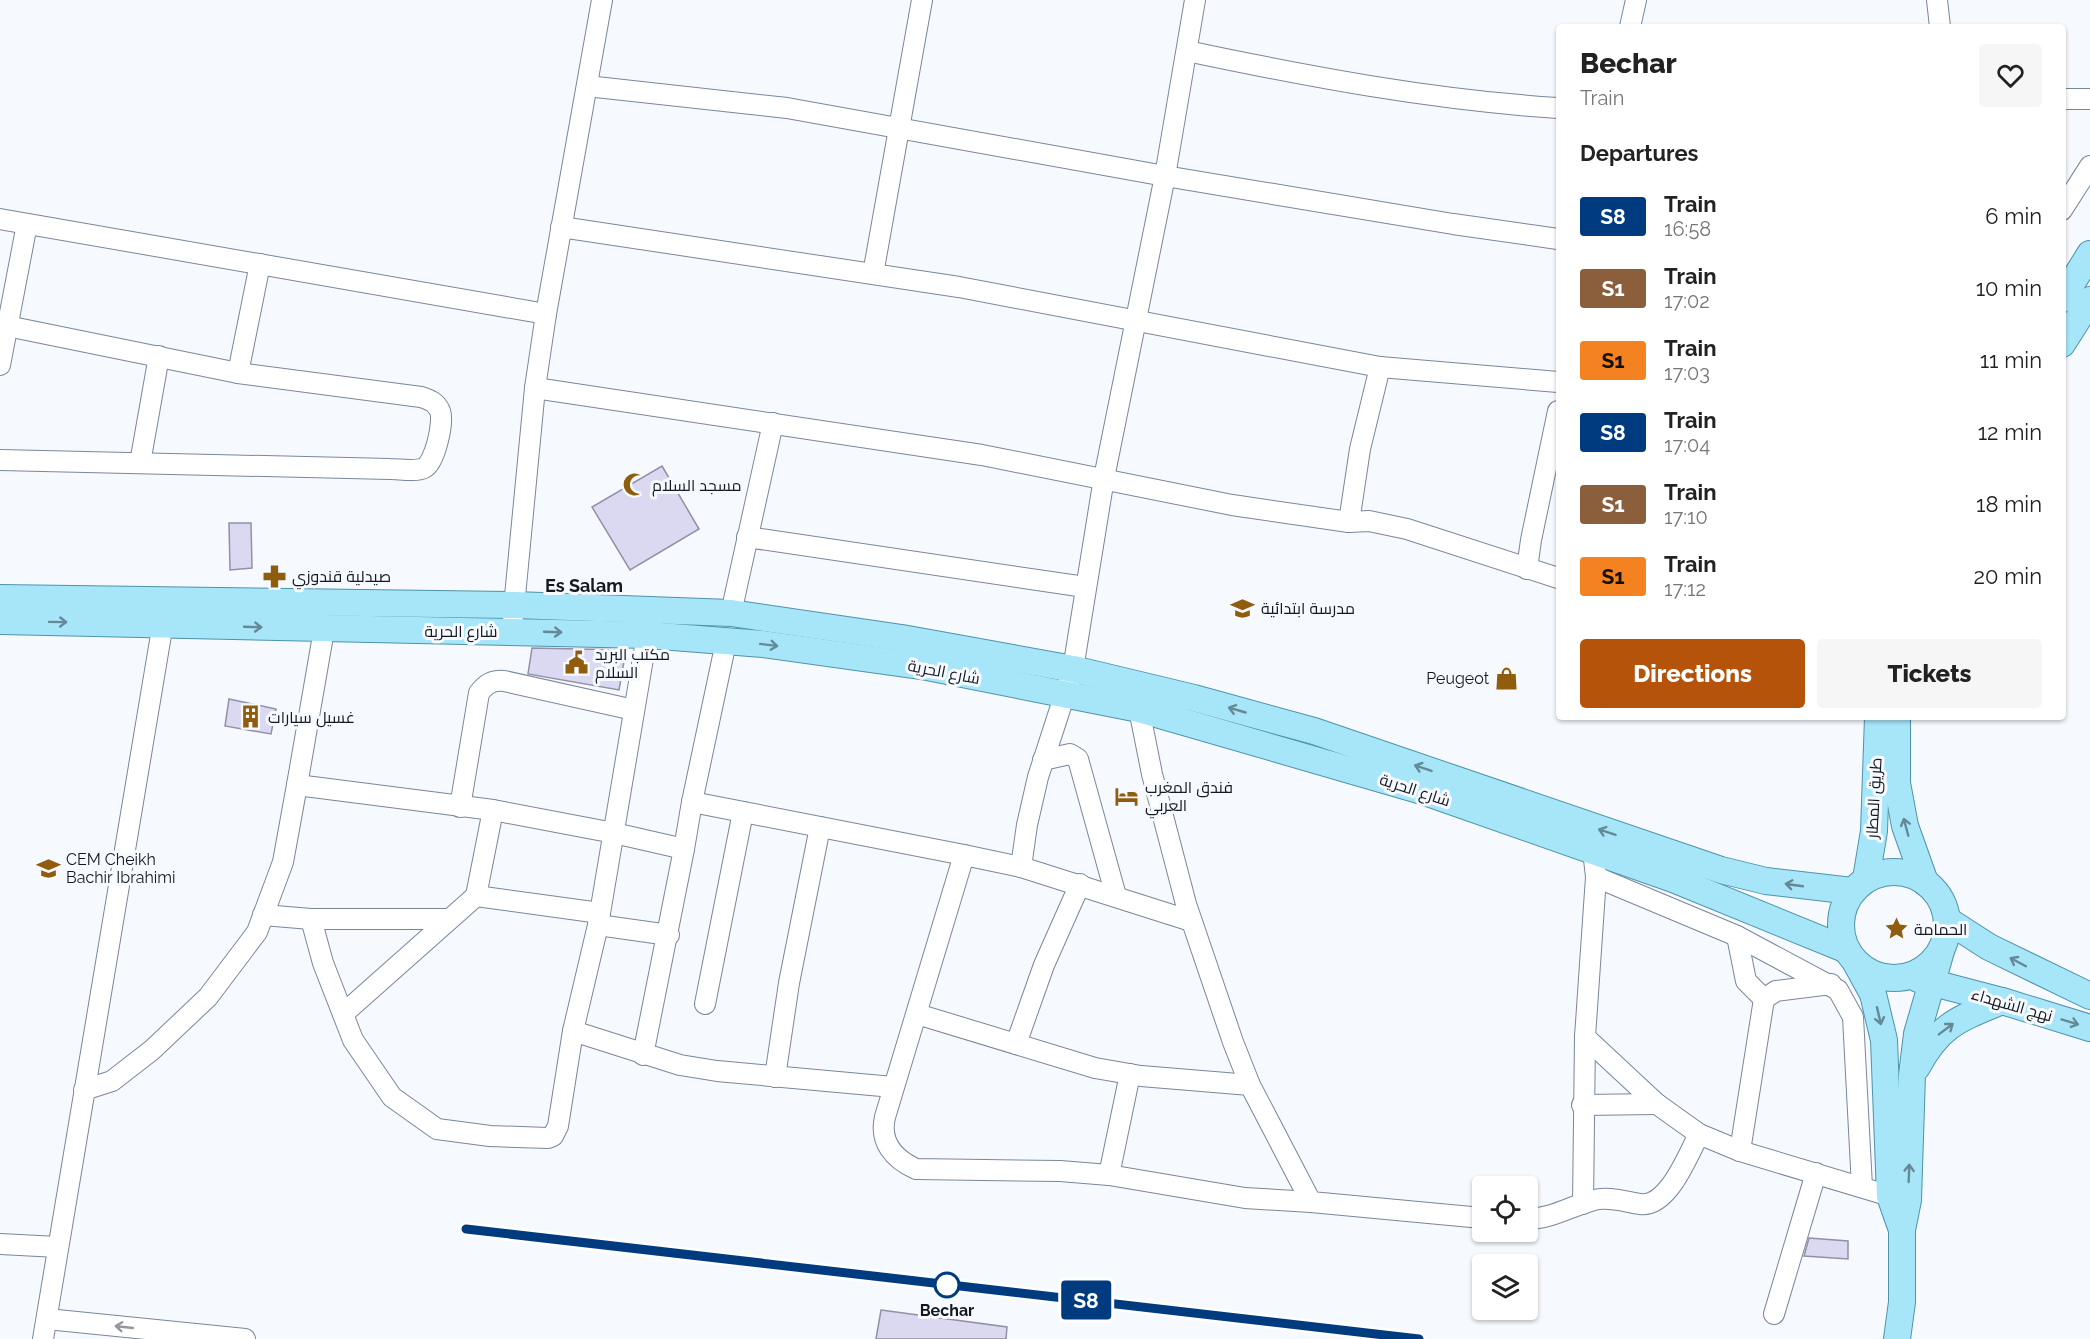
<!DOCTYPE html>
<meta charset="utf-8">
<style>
body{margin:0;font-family:Raleway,Cairo,sans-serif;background:#f6f6f6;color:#222;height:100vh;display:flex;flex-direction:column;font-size:22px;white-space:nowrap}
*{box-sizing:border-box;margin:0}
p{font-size:20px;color:#767676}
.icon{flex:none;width:33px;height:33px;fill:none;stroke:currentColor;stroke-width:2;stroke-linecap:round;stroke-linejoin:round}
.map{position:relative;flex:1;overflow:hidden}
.details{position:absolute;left:1556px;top:24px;width:510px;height:696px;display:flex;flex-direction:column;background:#fff;border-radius:6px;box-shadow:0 2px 4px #0004}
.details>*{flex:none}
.badge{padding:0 12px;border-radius:4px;font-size:21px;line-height:39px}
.tools{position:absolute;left:1472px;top:1176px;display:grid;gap:12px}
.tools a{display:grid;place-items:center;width:66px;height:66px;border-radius:6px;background:#fff;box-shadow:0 2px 4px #0004;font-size:30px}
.map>.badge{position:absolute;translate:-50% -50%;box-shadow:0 0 0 3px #fff}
h2{padding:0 24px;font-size:22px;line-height:54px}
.round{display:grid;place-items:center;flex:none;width:63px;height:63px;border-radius:6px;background:#f6f6f6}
.head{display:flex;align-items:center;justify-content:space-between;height:102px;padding:0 24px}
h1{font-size:28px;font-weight:800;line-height:45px}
.button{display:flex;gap:12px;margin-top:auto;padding:12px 24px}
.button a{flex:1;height:69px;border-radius:6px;background:#b45309;color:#fff;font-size:24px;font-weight:800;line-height:69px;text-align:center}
.button a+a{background:#f6f6f6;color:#222}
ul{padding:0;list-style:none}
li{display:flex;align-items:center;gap:18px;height:72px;padding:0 24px}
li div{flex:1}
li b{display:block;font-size:22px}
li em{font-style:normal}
li .badge{min-width:66px;font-weight:700;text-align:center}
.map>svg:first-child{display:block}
.building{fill:#dbd9f2;stroke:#9290a7;stroke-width:1.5}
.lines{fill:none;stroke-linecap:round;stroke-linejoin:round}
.minor-casing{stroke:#78879b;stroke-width:22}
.major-casing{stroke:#4e93aa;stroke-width:28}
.minor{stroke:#fff;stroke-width:20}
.major{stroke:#a7e5f8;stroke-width:26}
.rail{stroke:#2b3037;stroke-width:4.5;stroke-dasharray:9 4.5;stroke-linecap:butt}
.oneway{stroke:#658997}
.oneway2{stroke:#95989b}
.line-casing{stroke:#fff;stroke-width:14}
.line{stroke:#003b80;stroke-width:9}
.stop-dot{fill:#fff;stroke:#003b80;stroke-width:3}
.labels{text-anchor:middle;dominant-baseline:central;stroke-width:6;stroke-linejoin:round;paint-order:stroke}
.poi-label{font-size:16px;fill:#141921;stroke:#f6fafe;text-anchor:start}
.street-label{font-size:16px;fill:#141921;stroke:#f6fafe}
.stop-label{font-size:16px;font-weight:bold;fill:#141921;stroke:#f6fafe}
.neighbourhood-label{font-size:18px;font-weight:bold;fill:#141921;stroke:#f6fafe}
</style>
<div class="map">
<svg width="2090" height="1339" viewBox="0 0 2090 1339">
<rect width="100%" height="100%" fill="#f6fafe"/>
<g class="building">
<polygon points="662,466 699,529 630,570 592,507"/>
<polygon points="229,523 251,523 252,568 230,570"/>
<polygon points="532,648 626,650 619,690 528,674"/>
<polygon points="229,699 276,709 271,734 225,726"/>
<polygon points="1809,1238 1848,1241 1848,1259 1804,1256"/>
<polygon points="881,1310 1007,1327 1006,1339 876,1339"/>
</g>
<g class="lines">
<defs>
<g id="minor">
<polyline points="1937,0 1940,27"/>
<polyline points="1630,27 1636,0"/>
<path d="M1187,51C1310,77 1433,100 1558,108"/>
<polyline points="587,86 787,108 1165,176 1453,224 1558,239"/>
<polyline points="2062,99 2090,99"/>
<polyline points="2062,210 2090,166"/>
<polyline points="0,219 546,314"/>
<polyline points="561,227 959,287 1380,367 1558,382"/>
<polyline points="873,274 922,0"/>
<polyline points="7,326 238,373 260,264"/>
<polyline points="0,365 27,224"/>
<polyline points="535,388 982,455 1232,505 1349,522 1369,521 1407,529 1558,578"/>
<path d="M0,460L390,469C400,469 415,472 424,468C435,463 444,422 440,411C436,402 430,400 421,397L238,373"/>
<polyline points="140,463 159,356"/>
<polyline points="1349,522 1360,449 1380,367"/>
<polyline points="747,537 1085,587"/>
<polyline points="1527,569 1531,540 1558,411"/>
<polyline points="731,613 773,423"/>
<polyline points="513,617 535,388 546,314 602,0"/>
<polyline points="324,630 297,785 493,810 614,833 684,849 692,802"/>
<polyline points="647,635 598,925 573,1031 680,1065 717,1071 893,1087"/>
<polyline points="726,642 692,802 964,855"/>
<polyline points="1139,709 1152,774 1186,904 1233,1042 1250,1085 1311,1202 1482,1218"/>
<polyline points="1043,760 1070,754 1078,759 1116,896"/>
<path d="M460,807L479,693C486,684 492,680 504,681L634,710"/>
<polyline points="493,810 476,896 600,913"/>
<polyline points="1593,850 1596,877 1585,1037 1657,1104 1699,1134 1740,1151 1890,1196"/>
<path d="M1021,867L964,855L885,1117C879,1142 894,1159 916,1169L1060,1171L1109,1175L1245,1198L1311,1202"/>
<polyline points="1596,877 1737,936 1838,990 1853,1017 1862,1187"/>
<polyline points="263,915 311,919"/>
<polyline points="449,919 311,919 323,963 353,1040 392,1097 437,1129 490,1136 548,1138 553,1136 558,1126 573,1031"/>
<polyline points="1191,921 1021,867 1027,825 1038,777 1073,669 1104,478 1165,176 1195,0"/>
<polyline points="598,925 669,935"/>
<polyline points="1737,936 1746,981 1764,999"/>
<polyline points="705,1004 743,812"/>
<polyline points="343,1014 476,896"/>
<polyline points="917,1014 1095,1068 1141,1076 1250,1085"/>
<polyline points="1016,1044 1044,965 1080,884"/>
<polyline points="643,1055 684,849"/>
<polyline points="775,1077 789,983 820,827"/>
<polyline points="84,1090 112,1081 152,1050 208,997 257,932 283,862 297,785"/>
<polyline points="1582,1105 1657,1104"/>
<polyline points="1740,1151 1764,999 1776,991 1831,984"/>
<polyline points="1109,1175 1130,1074"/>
<polyline points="1583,1204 1585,1037"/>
<path d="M1527,1219C1551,1219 1571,1206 1594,1200C1608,1196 1626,1202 1640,1204C1668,1208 1688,1155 1699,1134"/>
<polyline points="0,1244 58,1247"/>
<polyline points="1774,1314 1816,1173"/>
<polyline points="47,1319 245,1339"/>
<polyline points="43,1339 165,611"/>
</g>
<g id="major">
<polyline points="2062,299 2090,254"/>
<polyline points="2062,344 2090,300"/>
<polyline points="0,598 515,605 731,613 902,638 1073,669 1194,698 1314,731 1721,870 1766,881 1852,891"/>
<polyline points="0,621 647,635 763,644 927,667 1139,709 1422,791 1673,879 1847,950"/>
<polyline points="1897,717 1897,783 1905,826 1925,882"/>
<circle cx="1894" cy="925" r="53"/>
<polyline points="1866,879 1874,831 1878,717"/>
<polyline points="1947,920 1989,947 2090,996"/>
<polyline points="1856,963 1873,994 1884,1040 1890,1196 1902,1230"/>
<polyline points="1918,979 2002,1001 2090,1028"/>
<path d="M1917,1067C1940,1024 1959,1019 2002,1001"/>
<polyline points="1897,1339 1902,1302 1902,1230 1908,1200 1912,1075 1917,1034 1941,951"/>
</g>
</defs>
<use href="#minor" class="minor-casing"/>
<use href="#major" class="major-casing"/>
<use href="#minor" class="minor"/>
<use href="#major" class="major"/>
<polyline class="rail" points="466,1229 1419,1339"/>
</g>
<defs><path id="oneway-shaft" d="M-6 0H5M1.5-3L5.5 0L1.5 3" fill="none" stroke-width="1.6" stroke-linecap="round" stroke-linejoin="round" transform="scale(1.5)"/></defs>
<g class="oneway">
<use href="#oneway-shaft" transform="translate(58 622) rotate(1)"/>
<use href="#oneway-shaft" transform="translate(253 627) rotate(2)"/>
<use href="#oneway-shaft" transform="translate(553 632) rotate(2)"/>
<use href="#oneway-shaft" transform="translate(769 645) rotate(7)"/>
<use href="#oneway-shaft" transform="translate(1237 710) rotate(-164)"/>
<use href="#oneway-shaft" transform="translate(1423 768) rotate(-161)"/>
<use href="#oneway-shaft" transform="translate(1906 827) rotate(-105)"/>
<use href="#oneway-shaft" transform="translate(1607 832) rotate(-162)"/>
<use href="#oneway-shaft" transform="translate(1794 885) rotate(-172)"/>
<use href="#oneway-shaft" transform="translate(2018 962) rotate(-152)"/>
<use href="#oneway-shaft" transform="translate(1879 1016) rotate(77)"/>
<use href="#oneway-shaft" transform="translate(2070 1022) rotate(17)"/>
<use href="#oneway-shaft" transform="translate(1946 1029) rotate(-37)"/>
<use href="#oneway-shaft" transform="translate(1909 1173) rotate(-88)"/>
</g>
<use class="oneway2" href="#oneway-shaft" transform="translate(124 1327) rotate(-174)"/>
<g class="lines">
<defs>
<polyline id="line" points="466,1229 1419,1339"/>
</defs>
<use href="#line" class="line-casing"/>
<use href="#line" class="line"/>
</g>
<defs>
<symbol id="mosque-bare" viewBox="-9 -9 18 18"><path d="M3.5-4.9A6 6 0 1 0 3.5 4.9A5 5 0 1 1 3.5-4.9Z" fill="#905c0e" stroke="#f6fafe" stroke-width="2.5" paint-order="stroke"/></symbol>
<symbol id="pharmacy-bare" viewBox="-9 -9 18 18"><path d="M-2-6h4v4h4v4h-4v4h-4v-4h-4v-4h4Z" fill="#905c0e" stroke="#f6fafe" stroke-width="2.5" paint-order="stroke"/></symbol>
<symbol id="school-bare" viewBox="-9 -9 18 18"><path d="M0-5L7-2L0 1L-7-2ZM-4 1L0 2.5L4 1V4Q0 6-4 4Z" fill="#905c0e" stroke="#f6fafe" stroke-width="2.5" paint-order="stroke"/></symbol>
<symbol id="civic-bare" viewBox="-9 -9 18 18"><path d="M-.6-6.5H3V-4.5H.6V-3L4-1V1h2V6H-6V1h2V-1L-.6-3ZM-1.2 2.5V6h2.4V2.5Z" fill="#905c0e" stroke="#f6fafe" stroke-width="2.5" paint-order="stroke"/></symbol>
<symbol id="shop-bare" viewBox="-9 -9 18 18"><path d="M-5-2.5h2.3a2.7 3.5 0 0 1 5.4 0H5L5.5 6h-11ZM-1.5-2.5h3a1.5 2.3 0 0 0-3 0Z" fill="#905c0e" stroke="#f6fafe" stroke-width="2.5" paint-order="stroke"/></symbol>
<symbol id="building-bare" viewBox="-9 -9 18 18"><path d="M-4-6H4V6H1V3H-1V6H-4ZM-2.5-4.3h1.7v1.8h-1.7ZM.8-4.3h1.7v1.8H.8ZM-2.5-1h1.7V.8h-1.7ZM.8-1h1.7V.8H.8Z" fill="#905c0e" stroke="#f6fafe" stroke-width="2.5" paint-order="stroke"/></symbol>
<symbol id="hotel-bare" viewBox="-9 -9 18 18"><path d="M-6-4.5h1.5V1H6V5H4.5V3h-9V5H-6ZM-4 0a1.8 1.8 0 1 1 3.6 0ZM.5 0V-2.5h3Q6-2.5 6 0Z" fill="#905c0e" stroke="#f6fafe" stroke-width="2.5" paint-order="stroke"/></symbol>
<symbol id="sight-bare" viewBox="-9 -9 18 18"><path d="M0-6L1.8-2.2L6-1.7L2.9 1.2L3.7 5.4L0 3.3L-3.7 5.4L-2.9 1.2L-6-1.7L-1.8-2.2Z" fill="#905c0e" stroke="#f6fafe" stroke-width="2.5" paint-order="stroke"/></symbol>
</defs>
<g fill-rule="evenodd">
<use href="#mosque-bare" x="618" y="468" width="33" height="33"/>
<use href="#pharmacy-bare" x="258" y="560" width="33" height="33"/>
<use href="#school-bare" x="1226" y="592" width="33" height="33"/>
<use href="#civic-bare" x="560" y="646" width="33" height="33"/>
<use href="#shop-bare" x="1490" y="662" width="33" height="33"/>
<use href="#building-bare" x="234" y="700" width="33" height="33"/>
<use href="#hotel-bare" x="1110" y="780" width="33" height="33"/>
<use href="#school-bare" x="32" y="852" width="33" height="33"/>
<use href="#sight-bare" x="1880" y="912" width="33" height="33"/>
</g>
<circle class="stop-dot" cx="947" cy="1285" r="12"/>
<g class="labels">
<g class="poi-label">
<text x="652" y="485">مسجد السلام</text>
<text x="292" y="576">صيدلية قندوزي</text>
<text x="1261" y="608">مدرسة ابتدائية</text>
<text x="595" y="654">مكتب البريد<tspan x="595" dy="18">السلام</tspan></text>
<text x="1489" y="678" text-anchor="end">Peugeot</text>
<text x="268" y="717">غسيل سيارات</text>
<text x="1145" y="787">فندق المغرب<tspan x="1145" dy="18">العربي</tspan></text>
<text x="66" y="859">CEM Cheikh<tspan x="66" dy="18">Bachir Ibrahimi</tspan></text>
<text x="1914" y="929">الحمامة</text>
</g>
<g class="street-label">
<text x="461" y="631">شارع الحرية</text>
<text transform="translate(944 672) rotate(11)">شارع الحرية</text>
<text transform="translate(1415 790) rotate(18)">شارع الحرية</text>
<text transform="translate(1874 798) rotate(-87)">طريق المطار</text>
<text transform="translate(2012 1005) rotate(16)">نهج الشهداء</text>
</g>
<g class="stop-label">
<text x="947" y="1310">Bechar</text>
</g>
<g class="neighbourhood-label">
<text x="584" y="585">Es Salam</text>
</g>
</g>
</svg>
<div class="tools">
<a><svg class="icon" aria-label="locate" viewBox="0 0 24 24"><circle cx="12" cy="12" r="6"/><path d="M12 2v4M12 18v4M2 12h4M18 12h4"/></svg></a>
<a><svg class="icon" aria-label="layers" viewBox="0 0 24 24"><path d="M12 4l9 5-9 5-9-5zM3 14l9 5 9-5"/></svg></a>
</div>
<b class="badge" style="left:1086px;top:1300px;background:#003b80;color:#fff">S8</b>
<section class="details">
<div class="head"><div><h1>Bechar</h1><p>Train</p></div><a class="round"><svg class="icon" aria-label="heart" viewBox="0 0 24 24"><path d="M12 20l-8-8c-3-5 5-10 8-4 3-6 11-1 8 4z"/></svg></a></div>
<h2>Departures</h2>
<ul>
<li><span class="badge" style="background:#003b80;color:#fff">S8</span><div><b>Train</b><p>16:58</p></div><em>6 min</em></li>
<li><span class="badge" style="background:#8b5e3c;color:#fff">S1</span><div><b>Train</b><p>17:02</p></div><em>10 min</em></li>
<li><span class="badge" style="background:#f58220;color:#111">S1</span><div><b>Train</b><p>17:03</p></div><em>11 min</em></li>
<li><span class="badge" style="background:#003b80;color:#fff">S8</span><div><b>Train</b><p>17:04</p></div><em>12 min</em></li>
<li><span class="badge" style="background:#8b5e3c;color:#fff">S1</span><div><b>Train</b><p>17:10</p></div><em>18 min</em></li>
<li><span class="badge" style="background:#f58220;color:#111">S1</span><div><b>Train</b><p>17:12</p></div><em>20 min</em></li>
</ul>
<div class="button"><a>Directions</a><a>Tickets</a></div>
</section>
</div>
